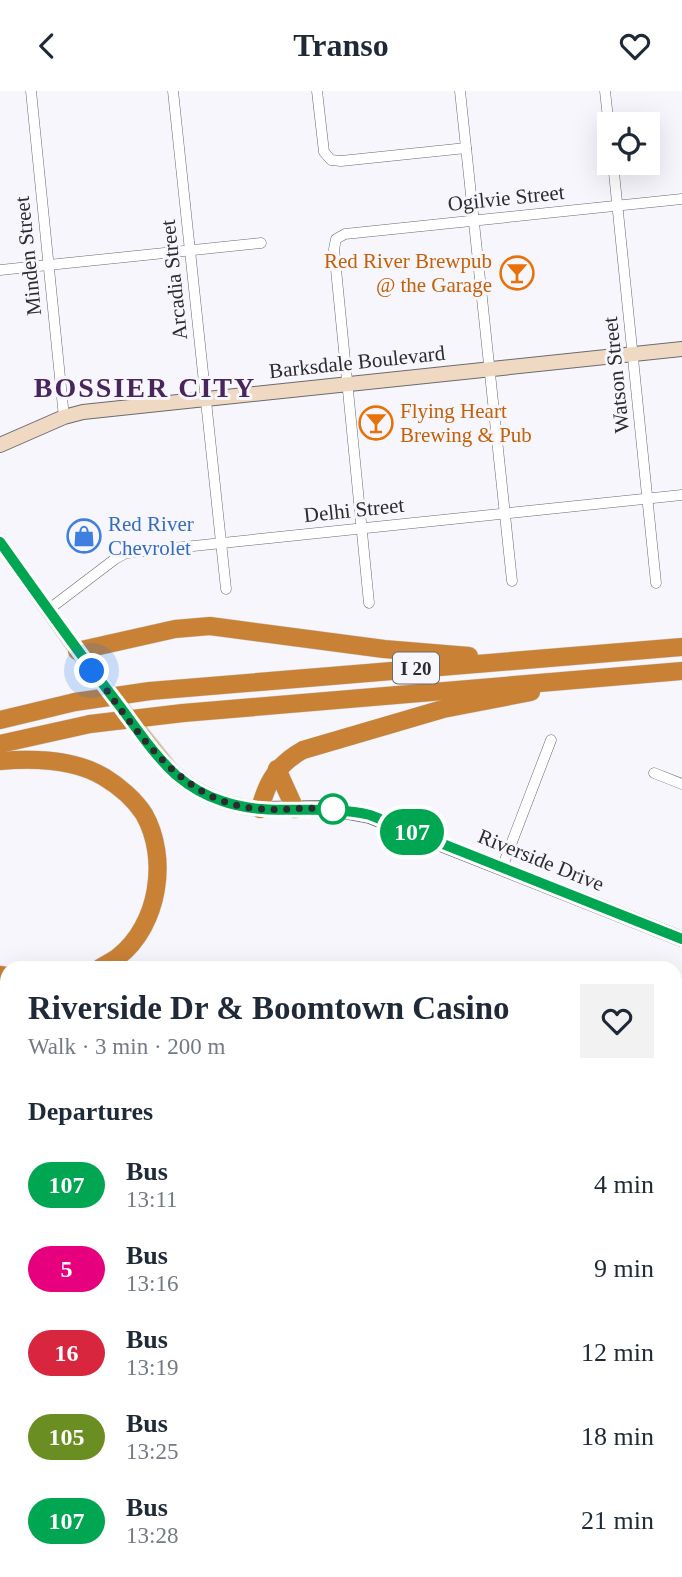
<!DOCTYPE html>
<meta charset="utf-8">
<style>
body{margin:0;font-family:Georgia,serif;background:#f2f2f3;color:#1f2937;height:100vh;display:flex;flex-direction:column;font-size:26px;white-space:nowrap}
*{box-sizing:border-box;margin:0}
p{font-size:23px;color:#747a83}
.icon{flex:none;width:38px;height:38px;fill:none;stroke:currentColor;stroke-width:2;stroke-linecap:round;stroke-linejoin:round}
.map{position:relative;flex:1;overflow:hidden}
.details{position:absolute;left:0px;top:870px;width:682px;height:618px;display:flex;flex-direction:column;background:#fff;border-radius:21px 21px 0 0;box-shadow:0 7px 28px #0002}
.details>*{flex:none}
.badge{padding:0 14px;border-radius:23px;font-size:24px;line-height:46px}
.tools{position:absolute;left:597px;top:21px;display:grid;gap:14px}
.tools a{display:grid;place-items:center;width:63px;height:63px;border-radius:0px;background:#fff;box-shadow:0 7px 28px #0002;font-size:35px}
.you{position:absolute;width:35px;height:35px;margin:-18px;border:5px solid #fff;border-radius:50%;background:#1a73e8;box-shadow:0 0 0 10px #1a73e833}
.map>.badge{position:absolute;translate:-50% -50%;box-shadow:0 0 0 4px #fff}
h2{padding:0 28px;font-size:26px;line-height:63px}
.round{display:grid;place-items:center;flex:none;width:74px;height:74px;border-radius:0px;background:#f2f2f3}
.overview{display:flex;align-items:center;justify-content:space-between;height:119px;padding:0 28px}
h1{font-size:33px;font-weight:700;line-height:52px}
ul{padding:0;list-style:none}
li{display:flex;align-items:center;gap:21px;height:84px;padding:0 28px}
li div{flex:1}
li b{display:block;font-size:26px}
li em{font-style:normal}
li .badge{min-width:77px;font-weight:700;text-align:center}
header{display:flex;justify-content:space-between;align-items:center;height:91px;padding:0 28px;background:#fff;font-size:32px;font-weight:700}
.map>svg:first-child{display:block}
.green{fill:#dfe5c7}
.water{fill:#77a4ad}
.lines{fill:none;stroke-linecap:round;stroke-linejoin:round}
.street-casing{stroke:#6a6a6f;stroke-width:11}
.secondary-casing{stroke:#6a6a6f;stroke-width:16}
.primary-casing{stroke:#d5d5d5;stroke-width:16}
.highway-casing{stroke:#d5d5d5;stroke-width:19}
.street{stroke:#fff;stroke-width:10}
.secondary{stroke:#efd9c2;stroke-width:14}
.primary{stroke:#dfb386;stroke-width:14}
.highway{stroke:#c98135;stroke-width:18}
.highway-bridge-casing{stroke:#d5d5d5;stroke-width:19;stroke-linecap:butt}
.highway-bridge{stroke:#c98135;stroke-width:18}
.line-casing{stroke:#fff;stroke-width:16}
.line{stroke:#00a651;stroke-width:10}
.walk{stroke:#2c2c2e;stroke-width:7;stroke-dasharray:0 12.6}
.stop-dot{fill:#fff;stroke:#00a651;stroke-width:3.5}
.labels{text-anchor:middle;dominant-baseline:central;stroke-width:6;stroke-linejoin:round;paint-order:stroke}
.shield{fill:#f6f6fc;stroke:#69696c;stroke-width:2}
.shield-label{font-size:19px;font-weight:bold;fill:#2c2c2e}
.street-label{font-size:21px;fill:#2c2c2e;stroke:#f6f6fc}
.food-label{font-size:21px;fill:#c56008;stroke:#f6f6fc;text-anchor:end}
.shop-label{font-size:21px;fill:#366cbe;stroke:#f6f6fc;text-anchor:start}
.district-label{font-size:28px;font-weight:bold;letter-spacing:2px;fill:#49255d;stroke:#f6f6fc}
</style>
<header><svg class="icon" aria-label="back" viewBox="0 0 24 24"><path d="M15 5l-7 7 7 7"/></svg>Transo<svg class="icon" aria-label="heart" viewBox="0 0 24 24"><path d="M12 20l-8-8c-3-5 5-10 8-4 3-6 11-1 8 4z"/></svg></header>
<div class="map">
<svg width="682" height="1486" viewBox="0 0 682 1486">
<rect width="100%" height="100%" fill="#f6f6fc"/>
<polygon class="green" points="682,1061 682,1439 676,1438 676,1063"/>
<polygon class="water" points="0,1155 7,1160 7,1480 676,1480 676,1438 682,1439 682,1486 0,1486"/>
<g class="lines">
<defs>
<g id="street">
<polyline points="31,0 64,326"/>
<polyline points="173,0 226,498"/>
<polyline points="317,0 324,61 331,69 341,70 466,57"/>
<polyline points="460,0 512,490"/>
<polyline points="605,0 609,36"/>
<polyline points="613,72 656,492"/>
<polyline points="0,179 261,152"/>
<polyline points="369,512 334,158 336,148 345,143 682,108"/>
<polyline points="48,519 115,468 126,462 682,404"/>
<polyline points="654,682 682,693"/>
<polyline points="502,777 551,649"/>
</g>
<g id="secondary">
<polyline points="0,354 64,326 83,321 682,258"/>
<polyline points="260,718 327,717 370,725 682,848"/>
</g>
<path id="primary" d="M0,451L77,560L173,681C197,703 228,715 260,718"/>
<g id="highway">
<polyline points="77,560 175,538 210,535 384,558 469,565"/>
<polyline points="150,600 682,556"/>
<polyline points="183,622 682,580"/>
<polyline points="0,629 75,611"/>
<polyline points="0,653 90,633"/>
<path d="M0,670C35,667 74,668 104,686C119,695 135,709 144,723C169,767 159,834 118,866C113,870 106,873 100,877"/>
<polyline points="277,678 295,718"/>
<path d="M260,718C267,690 278,673 303,659L443,618L531,601"/>
<polyline points="0,884 7,885"/>
</g>
</defs>
<use href="#street" class="street-casing"/>
<use href="#secondary" class="secondary-casing"/>
<use href="#primary" class="primary-casing"/>
<use href="#highway" class="highway-casing"/>
<use href="#street" class="street"/>
<use href="#secondary" class="secondary"/>
<use href="#primary" class="primary"/>
<use href="#highway" class="highway"/>
<defs>
<g id="highway-bridge">
<polyline points="75,611 150,600"/>
<polyline points="90,633 183,622"/>
</g>
</defs>
<use href="#highway-bridge" class="highway-bridge-casing"/>
<use href="#highway-bridge" class="highway-bridge"/>
</g>
<g class="lines">
<defs>
<path id="line" d="M0,451C39,506 78,561 119,614C137,638 154,664 176,684C189,695 206,705 222,710C270,727 321,712 370,724L682,848"/>
</defs>
<use href="#line" class="line-casing"/>
<use href="#line" class="line"/>
<path class="walk" d="M92,580C135,635 174,706 250,717C279,721 307,715 336,718H333"/>
</g>
<defs>
<symbol id="bar-ring" viewBox="-11 -11 22 22"><circle r="9.5" fill="#f6f6fc" stroke="#e8710a" stroke-width="1.5"/><path d="M-6-5H6L.8 .8V4.5H3.5V6h-7V4.5H-.8V.8Z" fill="#e8710a"/></symbol>
<symbol id="shop-ring" viewBox="-11 -11 22 22"><circle r="9.5" fill="#f6f6fc" stroke="#3f7fe0" stroke-width="1.5"/><path d="M-5-2.5h2.3a2.7 3.5 0 0 1 5.4 0H5L5.5 6h-11ZM-1.5-2.5h3a1.5 2.3 0 0 0-3 0Z" fill="#3f7fe0"/></symbol>
</defs>
<g fill-rule="evenodd">
<use href="#bar-ring" x="498" y="163" width="38" height="38"/>
<use href="#bar-ring" x="357" y="313" width="38" height="38"/>
<use href="#shop-ring" x="65" y="426" width="38" height="38"/>
</g>
<circle class="stop-dot" cx="333" cy="718" r="14"/>
<g class="labels">
<rect class="shield" x="393" y="561.5" width="46" height="31" rx="5"/>
<g class="shield-label">
<text x="416" y="577">I 20</text>
</g>
<g class="street-label">
<text transform="translate(506 107) rotate(-6)">Ogilvie Street</text>
<text transform="translate(28 165) rotate(-96)">Minden Street</text>
<text transform="translate(174 189) rotate(-96)">Arcadia Street</text>
<text transform="translate(357 271) rotate(-6)">Barksdale Boulevard</text>
<text transform="translate(616 284) rotate(-96)">Watson Street</text>
<text transform="translate(354 419) rotate(-6)">Delhi Street</text>
<text transform="translate(541 769) rotate(22)">Riverside Drive</text>
</g>
<g class="food-label">
<text x="492" y="170">Red River Brewpub<tspan x="492" dy="24">@ the Garage</tspan></text>
<text x="400" y="320" text-anchor="start">Flying Heart<tspan x="400" dy="24">Brewing &amp; Pub</tspan></text>
</g>
<g class="shop-label">
<text x="108" y="433">Red River<tspan x="108" dy="24">Chevrolet</tspan></text>
</g>
<g class="district-label">
<text x="145" y="296">BOSSIER CITY</text>
</g>
</g>
</svg>
<div class="tools">
<a><svg class="icon" aria-label="locate" viewBox="0 0 24 24"><circle cx="12" cy="12" r="6"/><path d="M12 2v4M12 18v4M2 12h4M18 12h4"/></svg></a>
</div>
<div class="you" style="left:92px;top:580px"></div>
<b class="badge" style="left:412px;top:741px;background:#00a651;color:#fff">107</b>
<section class="details">
<div class="overview"><div><h1>Riverside Dr &amp; Boomtown Casino</h1><p>Walk · 3 min · 200 m</p></div><a class="round"><svg class="icon" aria-label="heart" viewBox="0 0 24 24"><path d="M12 20l-8-8c-3-5 5-10 8-4 3-6 11-1 8 4z"/></svg></a></div>
<h2>Departures</h2>
<ul>
<li><span class="badge" style="background:#00a651;color:#fff">107</span><div><b>Bus</b><p>13:11</p></div><em>4 min</em></li>
<li><span class="badge" style="background:#e6007e;color:#fff">5</span><div><b>Bus</b><p>13:16</p></div><em>9 min</em></li>
<li><span class="badge" style="background:#d7263d;color:#fff">16</span><div><b>Bus</b><p>13:19</p></div><em>12 min</em></li>
<li><span class="badge" style="background:#6b8e23;color:#fff">105</span><div><b>Bus</b><p>13:25</p></div><em>18 min</em></li>
<li><span class="badge" style="background:#00a651;color:#fff">107</span><div><b>Bus</b><p>13:28</p></div><em>21 min</em></li>
</ul>
</section>
</div>
